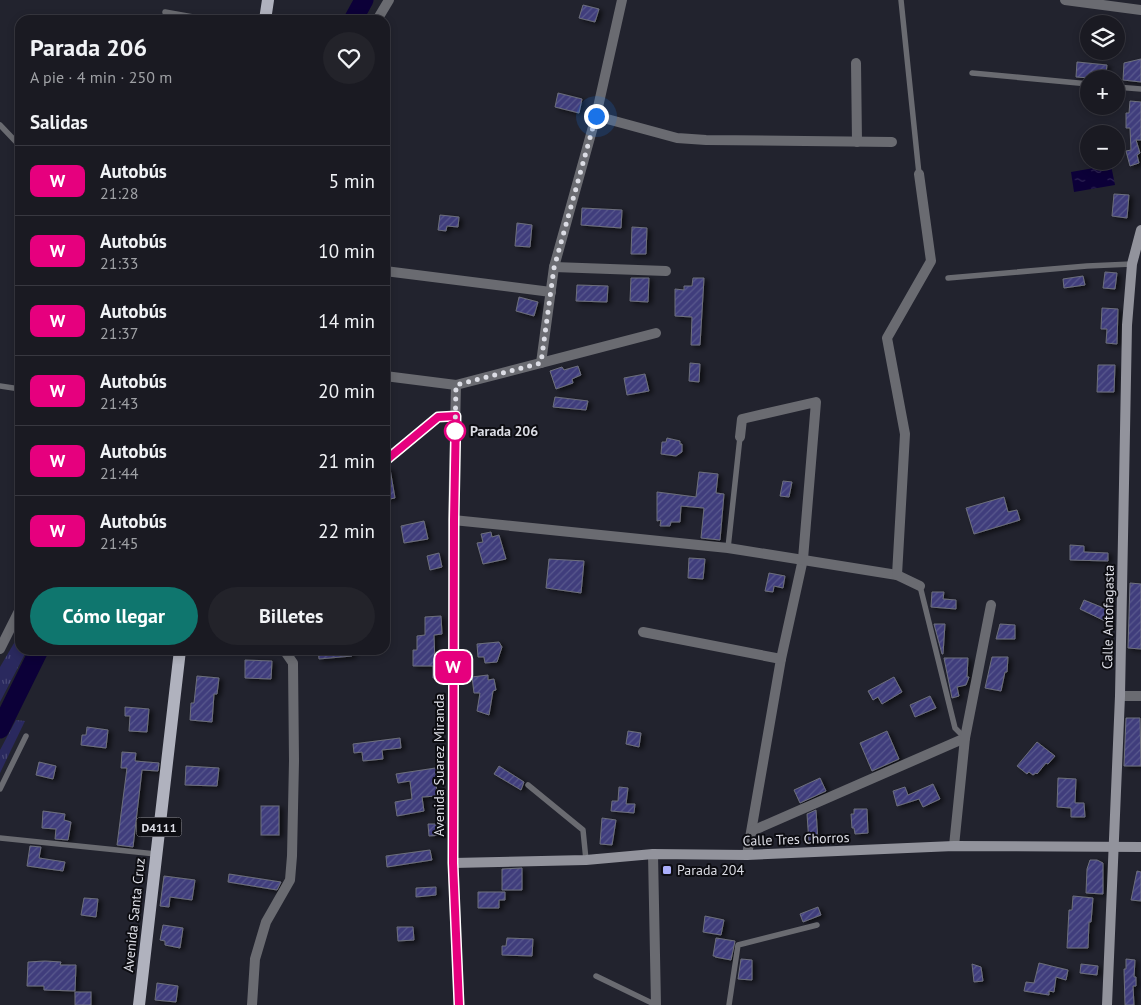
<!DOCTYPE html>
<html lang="es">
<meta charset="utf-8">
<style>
body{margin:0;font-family:"PT Sans",sans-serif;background:#23232a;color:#f1f3f6;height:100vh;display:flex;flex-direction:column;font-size:19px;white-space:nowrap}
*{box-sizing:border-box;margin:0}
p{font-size:16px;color:#9fa1a5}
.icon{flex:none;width:28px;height:28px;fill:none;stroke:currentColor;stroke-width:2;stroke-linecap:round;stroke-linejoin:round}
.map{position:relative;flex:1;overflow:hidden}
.details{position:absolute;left:15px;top:15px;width:375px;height:640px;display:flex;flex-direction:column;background:#1a1a22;border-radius:15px;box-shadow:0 2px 8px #0003,0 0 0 1px #383840}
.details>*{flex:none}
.badge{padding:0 10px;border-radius:8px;font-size:18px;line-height:32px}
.buttons{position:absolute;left:1080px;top:15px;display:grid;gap:10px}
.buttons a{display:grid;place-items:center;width:45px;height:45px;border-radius:50%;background:#1a1a22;box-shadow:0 2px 8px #0003,0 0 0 1px #383840;font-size:25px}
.you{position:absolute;width:25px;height:25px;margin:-12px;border:4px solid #fff;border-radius:50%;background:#1a73e8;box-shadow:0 0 0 8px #1a73e833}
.map>.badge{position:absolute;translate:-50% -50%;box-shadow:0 0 0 2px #fff}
h2{padding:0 15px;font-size:19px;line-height:45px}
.round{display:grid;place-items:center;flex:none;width:52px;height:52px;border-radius:26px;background:#23232a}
.head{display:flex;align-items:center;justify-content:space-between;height:85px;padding:0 15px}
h1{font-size:24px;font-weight:800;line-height:38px}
.primary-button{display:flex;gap:10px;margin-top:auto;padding:10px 15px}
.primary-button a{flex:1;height:58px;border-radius:30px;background:#0f766e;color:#fff;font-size:20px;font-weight:800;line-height:58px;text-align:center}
.primary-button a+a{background:#23232a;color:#f1f3f6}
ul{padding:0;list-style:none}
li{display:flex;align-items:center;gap:15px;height:70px;padding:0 15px;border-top:1px solid #383840}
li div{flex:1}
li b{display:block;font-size:19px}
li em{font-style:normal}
li .badge{min-width:55px;font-weight:700;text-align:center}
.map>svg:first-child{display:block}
.grass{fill:url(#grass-tufts)}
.water{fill:url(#water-ripples)}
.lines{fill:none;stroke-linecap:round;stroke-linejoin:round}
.river{stroke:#0c0038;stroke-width:19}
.building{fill:url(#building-hatch);stroke:#6d6f7c;filter:url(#shadow)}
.service{stroke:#6a6b71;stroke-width:5.5}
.minor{stroke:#6a6b71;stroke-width:10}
.secondary{stroke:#92939c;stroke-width:10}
.primary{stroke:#b0b2be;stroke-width:12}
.line-casing{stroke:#fff;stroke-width:11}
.line{stroke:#e6007e;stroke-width:8}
.walk{stroke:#dcdde5;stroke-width:5;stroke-dasharray:0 9}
.stop-dot{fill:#fff;stroke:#e6007e;stroke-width:2.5}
.poi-dot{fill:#abaffb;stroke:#0d0d12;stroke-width:2}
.labels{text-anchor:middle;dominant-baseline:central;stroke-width:4;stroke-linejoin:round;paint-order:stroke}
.shield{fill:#0d0d12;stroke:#9e9fa6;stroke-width:1}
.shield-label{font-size:12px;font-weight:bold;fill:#dcdde5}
.stop-label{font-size:14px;font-weight:bold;fill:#dcdde5;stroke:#0d0d12;text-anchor:start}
.street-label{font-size:14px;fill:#dcdde5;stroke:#0d0d12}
.poi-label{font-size:14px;fill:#dcdde5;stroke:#0d0d12;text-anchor:start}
</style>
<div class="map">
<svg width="1141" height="1005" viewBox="0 0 1141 1005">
<defs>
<pattern id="grass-tufts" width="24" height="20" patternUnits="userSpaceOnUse" patternTransform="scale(1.25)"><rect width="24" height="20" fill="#2a295e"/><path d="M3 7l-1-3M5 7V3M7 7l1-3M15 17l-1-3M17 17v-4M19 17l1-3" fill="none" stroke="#484875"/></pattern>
<pattern id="water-ripples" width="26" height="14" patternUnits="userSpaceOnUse" patternTransform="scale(1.25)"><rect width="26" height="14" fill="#0c0038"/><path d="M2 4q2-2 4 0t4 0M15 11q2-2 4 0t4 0" fill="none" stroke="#2f2555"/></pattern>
<pattern id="building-hatch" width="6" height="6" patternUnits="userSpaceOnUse" patternTransform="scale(1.25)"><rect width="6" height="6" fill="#3f3e7c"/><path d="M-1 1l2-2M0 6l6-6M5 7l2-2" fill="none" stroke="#5a598e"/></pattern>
<filter id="shadow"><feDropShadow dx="3.5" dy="2" stdDeviation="2.5" flood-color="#0009"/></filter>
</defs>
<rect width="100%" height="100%" fill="#22232e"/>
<g class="grass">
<polygon points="20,633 20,650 27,650 0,702 0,667"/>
<polygon points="16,720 25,721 0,773 0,750"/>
</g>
<polygon class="water" points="1111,165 1115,185 1074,192 1071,172"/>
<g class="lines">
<g class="river">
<polyline points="353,20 364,0"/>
<polyline points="0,729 39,650"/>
</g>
</g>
<g class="building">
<polygon points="583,5 599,9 595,22 579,18"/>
<polygon points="1141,59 1141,82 1123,80 1124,63"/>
<polygon points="1077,62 1107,65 1106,73 1091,72 1091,78 1076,77"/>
<polygon points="558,93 582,99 579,113 555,107"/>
<polygon points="1130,101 1141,102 1141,140 1136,140 1140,153 1137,155 1139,163 1130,166 1126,151 1131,150 1130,128 1126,128 1126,113 1129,113"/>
<polygon points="1114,194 1129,195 1127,218 1112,216"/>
<polygon points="582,208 622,210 621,228 581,225"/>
<polygon points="440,215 459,217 458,227 447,226 446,231 438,230"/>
<polygon points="517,223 532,225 530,247 515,246"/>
<polygon points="632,227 647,228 646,254 631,254"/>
<polygon points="1105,272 1117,273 1115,289 1103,288"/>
<polygon points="1083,276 1085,285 1064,288 1063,279"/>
<polygon points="631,278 649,278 648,302 630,301"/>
<polygon points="693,278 704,278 700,345 691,345 692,317 675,316 675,289 684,290 684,286 692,286"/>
<polygon points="577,285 608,286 607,302 576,301"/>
<polygon points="519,297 538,302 534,316 516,311"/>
<polygon points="1102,308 1118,309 1117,344 1106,343 1107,329 1101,329"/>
<polygon points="690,363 700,364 699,382 689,381"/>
<polygon points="1098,365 1115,365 1114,392 1097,392"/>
<polygon points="578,366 581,375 572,379 573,383 556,389 550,371 562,367 564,370"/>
<polygon points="645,374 649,391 627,395 624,378"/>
<polygon points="555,397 588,401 586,410 553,407"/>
<polygon points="667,438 680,441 680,444 682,444 682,452 676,456 661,454 662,442 666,442"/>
<polygon points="385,469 390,469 395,498 385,500"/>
<polygon points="699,472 718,474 716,493 724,494 720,540 701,538 704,508 681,506 680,522 671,522 670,526 660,526 661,520 657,521 657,492 696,497"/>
<polygon points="783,481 792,482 789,497 780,496"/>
<polygon points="1004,497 1008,512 1017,510 1020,520 974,534 966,508"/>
<polygon points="424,521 428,539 404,543 401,526"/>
<polygon points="491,532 492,537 499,535 506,559 483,564 477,543 483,542 481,534"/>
<polygon points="1070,545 1084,546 1084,552 1108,553 1108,561 1070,560"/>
<polygon points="439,553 442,567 430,570 427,556"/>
<polygon points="689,558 705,559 703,579 688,578"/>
<polygon points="549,559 584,561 581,593 546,588"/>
<polygon points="769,573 785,576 783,588 774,586 773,592 765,591"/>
<polygon points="1130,583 1141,584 1141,649 1128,648"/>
<polygon points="932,592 944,592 943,599 956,600 956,609 931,607"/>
<polygon points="1084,600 1106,609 1107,622 1080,609"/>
<polygon points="441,616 442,634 434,635 435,665 444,665 444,678 433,678 433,666 413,666 413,650 417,650 417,636 425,635 425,617"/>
<polygon points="934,624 945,624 943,654 942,654"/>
<polygon points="1000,624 1015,625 1015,639 996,639"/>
<polygon points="499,642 502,647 497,662 485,663 484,657 478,657 477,644"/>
<polygon points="318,650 352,650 352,656 319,659"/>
<polygon points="992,657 1008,657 1007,672 1005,672 1001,691 985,688"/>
<polygon points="944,658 968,658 967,677 969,677 966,685 957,687 959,696 952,698"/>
<polygon points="245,660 272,661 271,679 245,678"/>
<polygon points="488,675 488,680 494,679 496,690 493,691 489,715 477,711 480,693 474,693 472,677"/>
<polygon points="197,676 219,678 217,694 214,694 212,722 190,720 191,703 194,703"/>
<polygon points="894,677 902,692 882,704 878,697 873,700 868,691"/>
<polygon points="930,696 936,708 915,717 910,705"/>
<polygon points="125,707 149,709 147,732 129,731 130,716 125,716"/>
<polygon points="1126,718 1140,718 1141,766 1124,766"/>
<polygon points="87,727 108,730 106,748 81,745 82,735 86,735"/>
<polygon points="628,731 641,733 639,747 626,744"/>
<polygon points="887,731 899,759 872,771 860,743"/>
<polygon points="400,738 401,748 382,750 383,759 363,761 362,752 354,753 353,744"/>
<polygon points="1037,742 1055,756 1048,764 1046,763 1037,774 1036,773 1033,775 1029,772 1027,774 1017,766"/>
<polygon points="122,752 136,753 135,761 159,763 158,771 142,770 133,847 117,845 127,768 121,768"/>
<polygon points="39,762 56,766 53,779 36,775"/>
<polygon points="186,766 219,768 217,786 185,785"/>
<polygon points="499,766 524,782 521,790 494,774"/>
<polygon points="442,767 443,777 436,779 437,796 422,797 424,811 397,816 395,802 412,799 410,781 398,783 396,774"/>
<polygon points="820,778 826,791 800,803 794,790"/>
<polygon points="1058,778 1076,779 1075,803 1084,803 1085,817 1071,817 1071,808 1057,807"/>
<polygon points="933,784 940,799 923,807 919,799 897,806 893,791 905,787 908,795"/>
<polygon points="619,787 628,788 626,804 635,804 634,813 611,811 612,801 618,801"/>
<rect x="261" y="806" width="18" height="29"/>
<polygon points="854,809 867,809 868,833 855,834 854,828 852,828 851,814 854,814"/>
<polygon points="816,810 818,842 809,843 807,814"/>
<polygon points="43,811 65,814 64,820 71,822 68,840 55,839 56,829 42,828"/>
<polygon points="602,818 616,820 612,845 600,844"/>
<polygon points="428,824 441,824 442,835 429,836"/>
<polygon points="30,846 41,847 39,858 65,862 63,871 27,866"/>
<polygon points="430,850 432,860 387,867 386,856"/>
<polygon points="1090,860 1097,860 1103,863 1103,894 1086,893 1087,869"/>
<polygon points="522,868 522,890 502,890 502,869"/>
<polygon points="1137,871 1141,872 1141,901 1131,900"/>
<polygon points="229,874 281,882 277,890 228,882"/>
<polygon points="164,876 195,880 192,900 170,897 169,907 160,906"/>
<polygon points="436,887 436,895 416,897 416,888"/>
<polygon points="478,892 505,892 505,900 499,900 499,908 478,908"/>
<polygon points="1073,896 1093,898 1091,922 1089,922 1088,948 1067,948 1069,910 1072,910"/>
<polygon points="84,898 98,899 96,917 81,915"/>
<polygon points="818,907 821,915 803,922 800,914"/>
<polygon points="705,916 724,920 721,935 703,932"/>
<polygon points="163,925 183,928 180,948 165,945 165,941 160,940"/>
<polygon points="397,927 413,927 414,940 398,941"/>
<polygon points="507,938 533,939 532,956 502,955 502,946 506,946"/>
<polygon points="716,938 735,941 731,960 715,957 715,956 713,956"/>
<polygon points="741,959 752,960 752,980 738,979"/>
<polygon points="1126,959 1135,960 1134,977 1136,977 1136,986 1133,986 1134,1005 1125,1005 1124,969 1126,969"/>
<polygon points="45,961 61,962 60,965 76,965 75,991 44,990 44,986 27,986 28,962"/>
<polygon points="1039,963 1068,970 1066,980 1056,977 1054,992 1049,991 1049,995 1024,991 1026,982 1034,983"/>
<polygon points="972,964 981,967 983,981 974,982"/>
<polygon points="1081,964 1098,966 1097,975 1080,973"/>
<polygon points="157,983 178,986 176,1002 155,1000"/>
<rect x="75" y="992" width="16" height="13"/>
</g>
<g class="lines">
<g class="service">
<polyline points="901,0 919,174"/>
<polyline points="165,12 210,20"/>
<polyline points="972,73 1089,84"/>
<polyline points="1116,87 1141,89"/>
<polyline points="0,125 20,146"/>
<polyline points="948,278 1087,266 1132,264"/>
<polyline points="0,386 20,389"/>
<polyline points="728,548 740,437"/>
<polyline points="920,586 955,728 965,738"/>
<polyline points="528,785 583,830 586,860"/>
<polyline points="0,789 26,736"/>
<polyline points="0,838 156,854"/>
<polyline points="596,976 656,1005"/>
<polyline points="729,1005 738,945 817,925"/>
</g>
<g class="minor">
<polyline points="1065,0 1141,10"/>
<polyline points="377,20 389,0"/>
<polyline points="856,63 857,142"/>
<polyline points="596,116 677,138 706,140 892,142"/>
<polyline points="554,267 666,271"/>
<polyline points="385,271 551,292"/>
<polyline points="541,363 554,267 596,116 622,0"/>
<polyline points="385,376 456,385 656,333"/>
<polyline points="740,437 742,419 816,402 803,559 781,659 747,855"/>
<polyline points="385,461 438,417 456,416"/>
<polyline points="453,520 728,548 897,575 920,586"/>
<polyline points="897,575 905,434 887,338 931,261 919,174"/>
<polyline points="643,632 781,659"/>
<polyline points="0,649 20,609"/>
<polyline points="1120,696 1141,696"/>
<polyline points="752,831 965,738"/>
<polyline points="954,846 965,738 991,605"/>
<polyline points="653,854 656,1005"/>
<polyline points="453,863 453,520 456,385"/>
<polyline points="252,1005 255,959 266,922 290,880 292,856 294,761 293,663 284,650"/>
</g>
<g class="secondary">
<polyline points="459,1005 453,863 586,860 653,854 747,855 954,846 1141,847"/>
<polyline points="1107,1005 1120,696 1127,325 1132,264 1141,230"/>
</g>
<g class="primary">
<polyline points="265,20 268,0"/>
<polyline points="139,1005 180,650"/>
</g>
</g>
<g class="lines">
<defs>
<polyline id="line" points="385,461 438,417 456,416 454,520 453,863 459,1005"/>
</defs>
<use href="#line" class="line-casing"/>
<use href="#line" class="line"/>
<polyline class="walk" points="455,431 455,433 456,385 541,363 554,268 596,116"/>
</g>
<circle class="stop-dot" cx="455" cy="431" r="10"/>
<rect class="poi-dot" x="662" y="865" width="10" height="10" rx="2.5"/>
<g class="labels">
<rect class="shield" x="136.5" y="817.5" width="45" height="19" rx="4"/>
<g class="shield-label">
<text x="159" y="827">D4111</text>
</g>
<g class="stop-label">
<text x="470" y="431">Parada 206</text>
</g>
<g class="street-label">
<text transform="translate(1108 617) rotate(-89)">Calle Antofagasta</text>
<text transform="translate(439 765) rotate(-90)">Avenida Suarez Miranda</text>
<text transform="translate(796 839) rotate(-2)">Calle Tres Chorros</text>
<text transform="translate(134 915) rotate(-84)">Avenida Santa Cruz</text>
</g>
<g class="poi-label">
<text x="677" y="870">Parada 204</text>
</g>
</g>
</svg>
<div class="buttons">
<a><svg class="icon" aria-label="layers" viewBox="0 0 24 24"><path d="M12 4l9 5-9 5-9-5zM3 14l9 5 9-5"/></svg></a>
<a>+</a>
<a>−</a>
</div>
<div class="you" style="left:596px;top:116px"></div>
<b class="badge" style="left:453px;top:667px;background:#e6007e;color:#fff">W</b>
<section class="details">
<div class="head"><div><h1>Parada 206</h1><p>A pie · 4 min · 250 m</p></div><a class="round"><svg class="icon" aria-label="heart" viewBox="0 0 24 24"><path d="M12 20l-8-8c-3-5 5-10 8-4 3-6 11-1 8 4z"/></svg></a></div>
<h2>Salidas</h2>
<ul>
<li><span class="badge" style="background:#e6007e;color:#fff">W</span><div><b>Autobús</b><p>21:28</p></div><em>5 min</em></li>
<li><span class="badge" style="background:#e6007e;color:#fff">W</span><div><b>Autobús</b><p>21:33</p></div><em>10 min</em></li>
<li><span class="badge" style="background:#e6007e;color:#fff">W</span><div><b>Autobús</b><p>21:37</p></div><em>14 min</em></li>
<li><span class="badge" style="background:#e6007e;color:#fff">W</span><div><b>Autobús</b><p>21:43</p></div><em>20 min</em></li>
<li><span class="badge" style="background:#e6007e;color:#fff">W</span><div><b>Autobús</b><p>21:44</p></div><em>21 min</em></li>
<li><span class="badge" style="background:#e6007e;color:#fff">W</span><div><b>Autobús</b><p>21:45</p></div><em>22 min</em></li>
</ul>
<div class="primary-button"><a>Cómo llegar</a><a>Billetes</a></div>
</section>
</div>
